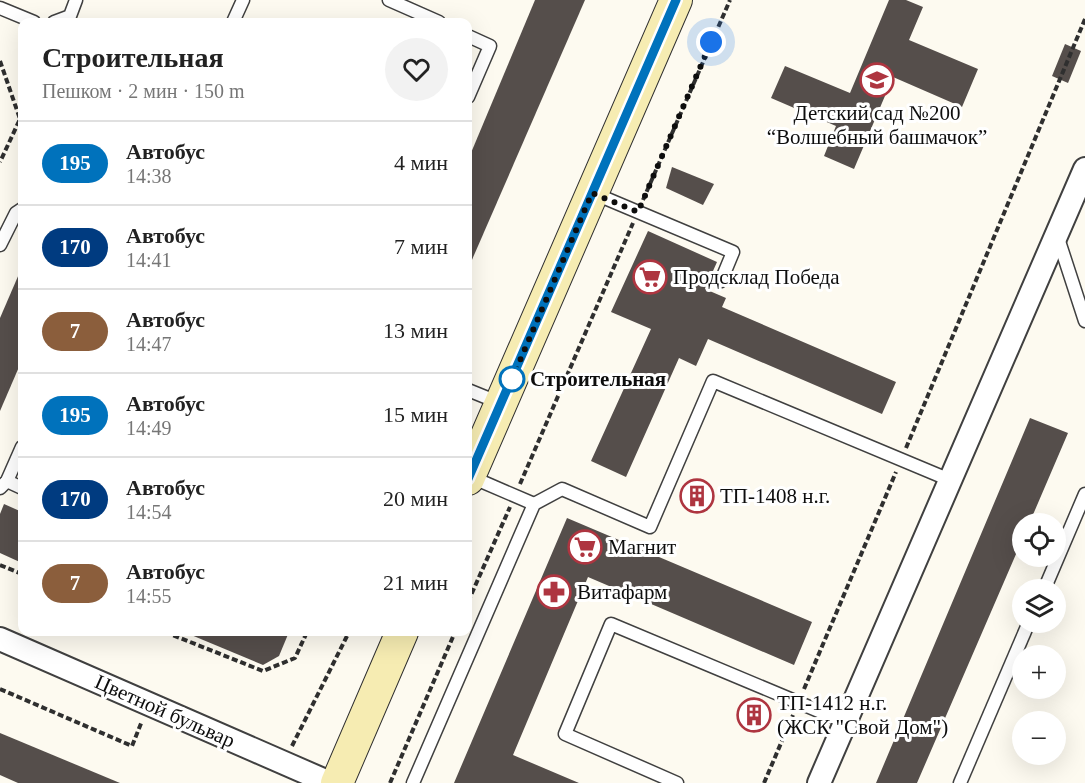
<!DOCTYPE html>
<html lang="ru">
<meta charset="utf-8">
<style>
body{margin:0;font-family:Georgia,serif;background:#f2f2f2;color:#222;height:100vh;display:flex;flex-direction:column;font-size:22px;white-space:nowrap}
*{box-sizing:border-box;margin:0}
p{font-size:20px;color:#767676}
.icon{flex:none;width:33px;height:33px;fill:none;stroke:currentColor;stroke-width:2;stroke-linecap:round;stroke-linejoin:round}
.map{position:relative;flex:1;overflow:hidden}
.sheet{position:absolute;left:18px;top:18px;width:454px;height:618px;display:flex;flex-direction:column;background:#fff;border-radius:12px;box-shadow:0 6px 24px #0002}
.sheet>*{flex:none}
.badge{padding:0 12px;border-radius:20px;font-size:21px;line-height:39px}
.fabs{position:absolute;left:1012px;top:513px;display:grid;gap:12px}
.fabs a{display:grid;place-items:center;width:54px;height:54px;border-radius:50%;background:#fff;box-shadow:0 6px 24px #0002;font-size:30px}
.you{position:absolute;width:30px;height:30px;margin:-15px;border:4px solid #fff;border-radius:50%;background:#1a73e8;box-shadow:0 0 0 9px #1a73e833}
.map>.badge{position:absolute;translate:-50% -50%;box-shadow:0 0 0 3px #fff}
.round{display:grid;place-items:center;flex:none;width:63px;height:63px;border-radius:32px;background:#f2f2f2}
.overview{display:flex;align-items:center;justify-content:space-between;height:102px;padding:0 24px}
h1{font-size:28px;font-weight:700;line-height:45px}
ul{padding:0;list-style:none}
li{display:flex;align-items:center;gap:18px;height:84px;padding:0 24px;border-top:2px solid #e0e0e0}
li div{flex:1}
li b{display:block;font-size:22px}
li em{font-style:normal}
li .badge{min-width:66px;font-weight:700;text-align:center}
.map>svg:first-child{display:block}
.building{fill:#554e4b}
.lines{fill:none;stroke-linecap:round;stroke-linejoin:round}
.lane-casing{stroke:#404040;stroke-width:15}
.street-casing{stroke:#404040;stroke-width:26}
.secondary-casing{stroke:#2f2f2f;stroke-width:34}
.path{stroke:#2f2f2f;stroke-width:4;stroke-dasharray:6 3;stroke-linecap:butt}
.lane{stroke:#fff;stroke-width:12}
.street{stroke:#fff;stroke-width:22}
.secondary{stroke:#f6ecb2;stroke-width:32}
.line-casing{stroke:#fff;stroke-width:14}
.line{stroke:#0072bc;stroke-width:9}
.walk{stroke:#0d0d0d;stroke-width:6;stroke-dasharray:0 10.8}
.stop-dot{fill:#fff;stroke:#0072bc;stroke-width:3}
.labels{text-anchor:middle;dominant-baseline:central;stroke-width:6;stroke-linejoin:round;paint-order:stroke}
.poi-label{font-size:21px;fill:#0d0d0d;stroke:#fff;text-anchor:start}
.stop-label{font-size:21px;font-weight:bold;fill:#0d0d0d;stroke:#fff;text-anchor:start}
.street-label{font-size:21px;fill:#0d0d0d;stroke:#fff}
</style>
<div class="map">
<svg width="1085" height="783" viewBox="0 0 1085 783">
<rect width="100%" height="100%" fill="#fdfaf0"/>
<g class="building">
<polygon points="535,0 585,0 468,269 468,160"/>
<polygon points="889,0 906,0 923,7 909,40 978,69 962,107 893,77 854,169 824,156 836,126 771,98 785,66 850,93"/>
<polygon points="1065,44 1081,51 1068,83 1052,76"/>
<polygon points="672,167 714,184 703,205 666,188"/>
<polygon points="648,231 717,262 705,289 726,298 722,307 896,382 882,414 708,339 696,366 679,358 626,477 591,461 651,329 611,312"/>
<polygon points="22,267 22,360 0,411 0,318"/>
<polygon points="1030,418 1068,433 1029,524 1023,524 1023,538 917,783 876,783"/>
<polygon points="687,482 714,494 707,511 680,499"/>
<polygon points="4,504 22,512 22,563 0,553 0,514"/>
<polygon points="567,518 812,622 794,665 588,577 513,755 579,783 454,783"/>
<polygon points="184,632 289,632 279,656 263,665"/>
<polygon points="744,701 771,712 764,729 737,717"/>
<polygon points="0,733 120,783 18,783 0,775"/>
</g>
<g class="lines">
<defs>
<g id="lane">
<polyline points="389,0 439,22"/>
<polyline points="0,8 34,22"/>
<polyline points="54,22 70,16 76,0"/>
<polyline points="233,22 243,0"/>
<polyline points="468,36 490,46 468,97"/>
<polyline points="593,193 733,252 721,281"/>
<polyline points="1057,235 1085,321"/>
<polyline points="0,245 16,213 22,209"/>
<polyline points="468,390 500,403"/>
<polyline points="469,476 534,504"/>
<polyline points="7,481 22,488"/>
<polyline points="0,488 7,481 22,447"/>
<polyline points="1044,590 1085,494"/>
<polyline points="413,783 534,504 562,489 650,527 713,381 950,480"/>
<polyline points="677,783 565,734 611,624 845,722"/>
<polyline points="960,783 1029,622"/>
</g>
<g id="street">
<polyline points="0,639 330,783"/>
<polyline points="819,783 1085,169"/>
</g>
<g id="secondary">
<polyline points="468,479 676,0"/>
<polyline points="337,783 402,632"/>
</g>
</defs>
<use href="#lane" class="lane-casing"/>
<use href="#street" class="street-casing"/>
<use href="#secondary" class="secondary-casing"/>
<g class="path">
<polyline points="0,61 20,119 0,162"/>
<polyline points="643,200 730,0"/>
<polyline points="906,448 1085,19"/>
<polyline points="520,484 633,223"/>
<polyline points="0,565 22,574"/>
<polyline points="468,602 510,507"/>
<polyline points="165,632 263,671 295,658 307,632"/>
<polyline points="0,689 132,746 142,721"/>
<polyline points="804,689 896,472"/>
<polyline points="292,746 349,632"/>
<polyline points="390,783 455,632"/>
<polyline points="764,783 793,715"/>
</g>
<use href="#lane" class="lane"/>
<use href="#street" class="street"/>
<use href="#secondary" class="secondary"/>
</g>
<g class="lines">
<defs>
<polyline id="line" points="468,479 676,0"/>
</defs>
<use href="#line" class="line-casing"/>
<use href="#line" class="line"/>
<polyline class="walk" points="512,379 592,193 638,212 711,42"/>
</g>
<defs>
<symbol id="school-ring" viewBox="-11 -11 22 22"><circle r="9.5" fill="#fff" stroke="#ae3540" stroke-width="1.5"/><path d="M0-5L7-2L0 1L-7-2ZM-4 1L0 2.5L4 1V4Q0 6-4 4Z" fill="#ae3540"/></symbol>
<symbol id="supermarket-ring" viewBox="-11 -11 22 22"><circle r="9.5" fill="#fff" stroke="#ae3540" stroke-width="1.5"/><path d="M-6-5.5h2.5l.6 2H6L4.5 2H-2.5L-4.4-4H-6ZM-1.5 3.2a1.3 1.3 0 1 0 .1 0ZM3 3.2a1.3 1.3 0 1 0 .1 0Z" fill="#ae3540"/></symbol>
<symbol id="building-ring" viewBox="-11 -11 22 22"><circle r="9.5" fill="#fff" stroke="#ae3540" stroke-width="1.5"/><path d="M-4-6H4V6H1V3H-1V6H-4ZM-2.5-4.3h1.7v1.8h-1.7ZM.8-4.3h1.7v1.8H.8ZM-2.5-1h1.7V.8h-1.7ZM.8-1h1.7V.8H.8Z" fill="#ae3540"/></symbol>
<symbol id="pharmacy-ring" viewBox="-11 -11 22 22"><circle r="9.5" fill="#fff" stroke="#ae3540" stroke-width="1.5"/><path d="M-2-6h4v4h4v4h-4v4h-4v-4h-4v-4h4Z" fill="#ae3540"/></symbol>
</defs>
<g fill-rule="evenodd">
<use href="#school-ring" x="858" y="61" width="38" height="38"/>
<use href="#supermarket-ring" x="631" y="258" width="38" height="38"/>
<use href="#building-ring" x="678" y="477" width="38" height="38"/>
<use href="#supermarket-ring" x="566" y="528" width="38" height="38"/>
<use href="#pharmacy-ring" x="535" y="573" width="38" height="38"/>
<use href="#building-ring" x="735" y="696" width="38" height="38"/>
</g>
<circle class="stop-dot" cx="512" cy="379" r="12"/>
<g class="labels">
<g class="poi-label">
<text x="877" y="113" text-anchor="middle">Детский сад №200<tspan x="877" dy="24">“Волшебный башмачок”</tspan></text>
<text x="673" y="277">Продсклад Победа</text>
<text x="720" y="496">ТП-1408 н.г.</text>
<text x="608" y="547">Магнит</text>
<text x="577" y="592">Витафарм</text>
<text x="777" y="703">ТП-1412 н.г.<tspan x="777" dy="24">(ЖСК "Свой Дом")</tspan></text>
</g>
<g class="stop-label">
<text x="530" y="379">Строительная</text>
</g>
<g class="street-label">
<text transform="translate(165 711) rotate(24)">Цветной бульвар</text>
</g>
</g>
</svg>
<div class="fabs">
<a><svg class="icon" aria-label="locate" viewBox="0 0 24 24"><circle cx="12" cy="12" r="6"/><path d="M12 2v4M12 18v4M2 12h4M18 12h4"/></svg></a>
<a><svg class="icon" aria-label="layers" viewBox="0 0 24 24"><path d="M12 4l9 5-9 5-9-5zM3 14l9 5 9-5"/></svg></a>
<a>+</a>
<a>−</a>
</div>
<div class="you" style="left:711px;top:42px"></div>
<section class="sheet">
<div class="overview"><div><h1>Строительная</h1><p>Пешком · 2 мин · 150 m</p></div><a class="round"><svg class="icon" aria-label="heart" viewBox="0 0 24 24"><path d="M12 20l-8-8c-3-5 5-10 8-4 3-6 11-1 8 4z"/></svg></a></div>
<ul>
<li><span class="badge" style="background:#0072bc;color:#fff">195</span><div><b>Автобус</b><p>14:38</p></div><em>4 мин</em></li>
<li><span class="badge" style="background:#003b80;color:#fff">170</span><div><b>Автобус</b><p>14:41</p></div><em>7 мин</em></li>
<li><span class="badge" style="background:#8b5e3c;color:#fff">7</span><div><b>Автобус</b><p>14:47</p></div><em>13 мин</em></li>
<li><span class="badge" style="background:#0072bc;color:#fff">195</span><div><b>Автобус</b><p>14:49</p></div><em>15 мин</em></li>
<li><span class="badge" style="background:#003b80;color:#fff">170</span><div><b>Автобус</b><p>14:54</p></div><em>20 мин</em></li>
<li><span class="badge" style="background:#8b5e3c;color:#fff">7</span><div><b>Автобус</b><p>14:55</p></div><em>21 мин</em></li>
</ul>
</section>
</div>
